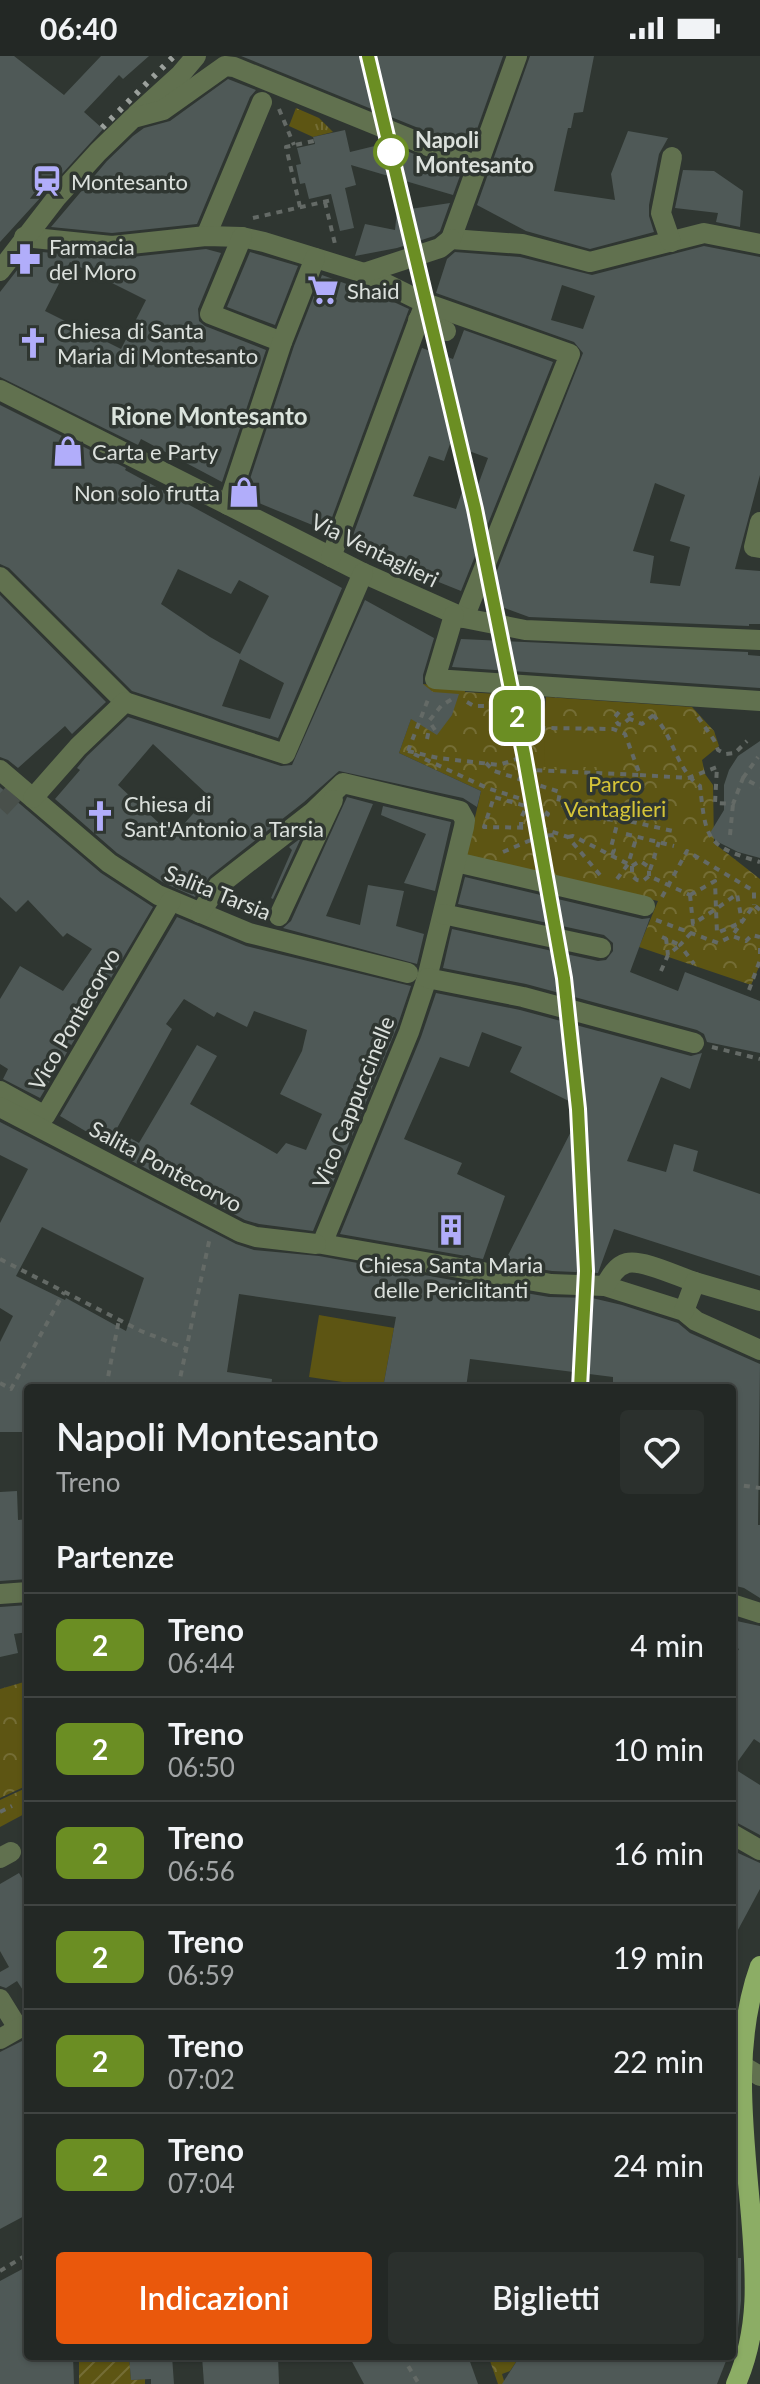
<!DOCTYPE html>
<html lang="it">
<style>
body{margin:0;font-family:Lato,sans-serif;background:#2b302d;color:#f1f3f6;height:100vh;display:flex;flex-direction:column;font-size:30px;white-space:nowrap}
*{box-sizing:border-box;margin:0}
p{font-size:26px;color:#a3a6a7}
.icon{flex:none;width:44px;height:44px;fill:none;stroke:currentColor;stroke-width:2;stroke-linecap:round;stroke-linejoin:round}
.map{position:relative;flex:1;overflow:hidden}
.drawer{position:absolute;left:24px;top:1328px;width:712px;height:976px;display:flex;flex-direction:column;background:#232825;border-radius:8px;box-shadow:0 2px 6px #0004,0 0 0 2px #404442}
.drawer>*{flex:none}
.badge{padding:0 16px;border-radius:12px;font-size:28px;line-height:52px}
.map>.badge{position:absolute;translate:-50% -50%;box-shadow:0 0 0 4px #fff}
h2{padding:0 32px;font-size:30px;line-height:72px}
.round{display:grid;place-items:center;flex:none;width:84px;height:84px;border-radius:8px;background:#2b302d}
.overview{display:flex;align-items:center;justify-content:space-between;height:136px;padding:0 32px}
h1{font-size:38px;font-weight:600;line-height:60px}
.cta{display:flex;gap:16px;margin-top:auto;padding:16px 32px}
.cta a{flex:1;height:92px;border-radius:8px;background:#ea580c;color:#fff;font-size:32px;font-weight:600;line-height:92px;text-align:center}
.cta a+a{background:#2b302d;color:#f1f3f6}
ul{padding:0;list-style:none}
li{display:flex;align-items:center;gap:24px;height:104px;padding:0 32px;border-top:2px solid #404442}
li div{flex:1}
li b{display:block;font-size:30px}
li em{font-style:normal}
li .badge{min-width:88px;font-weight:700;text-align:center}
.status{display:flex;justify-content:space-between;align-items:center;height:56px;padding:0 40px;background:#232825;direction:ltr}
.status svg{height:22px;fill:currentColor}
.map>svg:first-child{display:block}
.grass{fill:url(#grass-tufts)}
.forest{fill:url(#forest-crowns)}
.garden{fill:url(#garden-furrows)}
.pitch{fill:#5d5513}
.building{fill:#4f5957;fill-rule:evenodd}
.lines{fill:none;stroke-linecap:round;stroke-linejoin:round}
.minor-tunnel{stroke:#49504b;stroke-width:20;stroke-dasharray:20 10;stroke-linecap:butt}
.path{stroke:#646a66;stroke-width:4;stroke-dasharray:6 6;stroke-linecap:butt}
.minor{stroke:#61714f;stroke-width:20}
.major{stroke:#8cad65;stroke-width:20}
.rail{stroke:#9ba09c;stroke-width:6;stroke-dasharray:4 8;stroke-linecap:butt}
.line-casing{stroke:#fff;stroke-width:18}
.line{stroke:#6b8e23;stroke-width:12}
.stop-dot{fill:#fff;stroke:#6b8e23;stroke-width:4}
.labels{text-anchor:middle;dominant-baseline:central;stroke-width:7;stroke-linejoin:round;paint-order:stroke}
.stop-label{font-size:22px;font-weight:bold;fill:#dbe0dc;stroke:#2f3631;text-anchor:start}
.poi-label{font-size:22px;fill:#dbe0dc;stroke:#2f3631;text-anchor:start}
.street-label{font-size:22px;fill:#dbe0dc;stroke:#2f3631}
.park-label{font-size:22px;fill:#d5c438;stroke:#2f3631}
.neighbourhood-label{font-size:24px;font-weight:bold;fill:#dbe4dd;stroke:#2f3631}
</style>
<div class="status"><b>06:40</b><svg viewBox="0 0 49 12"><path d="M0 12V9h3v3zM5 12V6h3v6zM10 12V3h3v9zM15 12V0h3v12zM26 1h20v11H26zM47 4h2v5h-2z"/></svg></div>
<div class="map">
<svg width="760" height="2328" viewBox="0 0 760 2328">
<defs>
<pattern id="grass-tufts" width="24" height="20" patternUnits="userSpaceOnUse" patternTransform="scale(2)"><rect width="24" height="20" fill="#5d5513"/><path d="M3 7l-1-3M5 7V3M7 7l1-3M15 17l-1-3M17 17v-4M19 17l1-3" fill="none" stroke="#746d35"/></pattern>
<pattern id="forest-crowns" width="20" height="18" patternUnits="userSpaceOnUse" patternTransform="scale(2)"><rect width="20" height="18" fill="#5d5513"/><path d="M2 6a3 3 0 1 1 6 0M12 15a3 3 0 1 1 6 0" fill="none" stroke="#746d35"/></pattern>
<pattern id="garden-furrows" width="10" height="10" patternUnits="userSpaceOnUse" patternTransform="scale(2)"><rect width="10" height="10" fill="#5d5513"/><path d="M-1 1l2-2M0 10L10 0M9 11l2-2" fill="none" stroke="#746d35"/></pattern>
</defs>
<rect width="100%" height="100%" fill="#2f3631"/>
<polygon class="grass" points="296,52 319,62 333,76 313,81 289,70"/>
<g class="forest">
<polygon points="423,628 465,633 465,636 528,640 545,653 546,641 692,651 714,675 719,690 702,704 705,718 713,729 714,787 760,823 760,909 751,929 639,891 658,845 466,801 481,735 399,697"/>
<polygon points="24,1626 28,1642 28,1729 0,1742 0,1633"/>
<polygon points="28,1731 28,1756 0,1771 0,1744"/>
<polygon points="504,2300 520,2300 510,2315 502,2318 505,2328 498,2328 490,2305"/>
</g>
<polygon class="garden" points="79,2300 129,2300 131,2324 145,2323 145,2328 79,2328"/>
<g class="pitch">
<polygon points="545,677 619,677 619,711 544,711"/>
<polygon points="319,1259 394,1272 383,1332 309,1321"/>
</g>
<g class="building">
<polygon points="0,0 14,0 64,39 101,0 149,0 123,23 119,19 84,56 103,73 0,186"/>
<polygon points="241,0 503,0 470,93"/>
<polygon points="530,0 594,0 583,56 574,57 571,72 568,72 554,135 615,144 611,118 628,75 668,82 659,98 649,149 649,160 654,176 590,193 526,175 477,149"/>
<polygon points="228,23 256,34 250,41 197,168 112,177 51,171 107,105 133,80 144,72 170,65"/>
<polygon points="345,74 350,96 387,87 461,117 453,139 351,109 356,129 345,132 354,172 340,175 331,138 309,143 305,127 300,128 296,109 301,108 297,92 315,88 313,81"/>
<polygon points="683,114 714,115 743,135 740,171 716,166 718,157 675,152"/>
<polygon points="450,147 440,175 434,180 397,192 355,200 365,168 395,174 397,155"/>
<path d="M704,190L760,201V419L735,513L760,515V568H749V570L529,561L485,545L583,297L574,286L436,237L447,203L455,196L520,201L592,219ZM562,229L595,240L583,273L551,264ZM655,427L685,439L670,485L690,491L680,530L650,527L654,500L633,495Z"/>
<path d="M206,193L221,197L198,253L199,265L205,270L266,294L222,426L141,383L138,389L0,321V236L32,195L113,203ZM70,206L146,244L121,293L45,255Z"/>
<polygon points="250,196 298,210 275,269 227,251"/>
<polygon points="322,219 385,242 409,253 327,475 244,441 294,290"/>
<path d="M464,274L553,306L461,535L349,490L422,292L453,303ZM450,388L488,402L475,437L463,433L456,453L413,440L429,400L444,405Z"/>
<path d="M0,349L126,412L125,414L342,532L278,682L132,635L9,512L0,508ZM178,513L231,538L239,524L269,540L240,598L210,581L161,548ZM240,603L284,627L270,663L222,650Z"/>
<polygon points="0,539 106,646 72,678 65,670 18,712 8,704 0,701"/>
<path d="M365,544L434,582L423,619V628L433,636L459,638L452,659L437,679L411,663L399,697L481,735L477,751L463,742L339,715L304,746L210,820L195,841L164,827L117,797L55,743L80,714L77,712L87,700L128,661L281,710L292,709ZM153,688L209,740L173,780L118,729Z"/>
<polygon points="461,583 748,596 748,599 760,600 760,632 452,611"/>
<polygon points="760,685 760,802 738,796 716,785 710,777 724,754 724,729 729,714 738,700"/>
<polygon points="0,731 101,817 153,851 40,1042 3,1023 8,1013 0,1008 0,943 20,910 63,935 92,893 67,877 63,881 28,844 16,856 0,841"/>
<polygon points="347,741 373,748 326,860 360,869 368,829 404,835 396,870 424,878 417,908 283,872 291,865"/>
<polygon points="383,750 451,766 435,835 404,827 426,778 381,759"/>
<polygon points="301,782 273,843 271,842 292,794 289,791"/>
<polygon points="465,821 642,863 650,862 630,916 678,935 685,916 760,945 760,997 707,986 704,978 697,974 526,928 443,912 452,873 598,905 606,904 613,895 613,887 604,879 458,848"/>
<path d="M177,861L246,890L411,930L397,971L313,1175L259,1168L245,1164L124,1101L126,1099L60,1060ZM184,943L214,961L217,956L247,971L254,955L307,974L302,995L280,1038L322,1058L306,1094L286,1087L277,1098L190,1048L217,1000L197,989L139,1087L116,1074L172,973L166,968Z"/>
<polygon points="436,937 520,954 691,1000 702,997 690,1033 661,1021 627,1105 666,1116 674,1088 698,1095 693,1115 760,1138 760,1220 614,1173 598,1217 552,1215 504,1207 583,1052 510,1016 522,991 482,976 469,1011 440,1001 404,1083 462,1107 457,1118 505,1140 483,1203 340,1178 421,981"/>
<path d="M0,1066L236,1188L254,1194L319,1200L474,1228L472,1234L486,1240L491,1231L549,1241L592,1242L622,1249L678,1267L690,1277L760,1308L758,1469H760V1542L744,1532L732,1529V1497L735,1482H732V1332H613V1321L470,1303L466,1332H383L396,1261L239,1238L227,1316L272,1323L271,1332H28V1376H0V1286L13,1260L0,1252V1167L28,1113L0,1099ZM42,1171L144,1222L126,1275L66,1242L65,1244L16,1220Z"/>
<polygon points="17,1435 18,1464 28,1463 28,1523 0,1525 0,1436"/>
<polygon points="28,1549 28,1576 14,1578 18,1597 0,1601 0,1551"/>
<polygon points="732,1564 760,1570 760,1687 754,1683 733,1712 760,1729 760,1779 732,1764 732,1604 739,1593 732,1589"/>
<polygon points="738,1797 760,1807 760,1833 732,1885 732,1800"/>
<polygon points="19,1817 28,1832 28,1942 17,1925 6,1932 0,1930 0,1916 9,1911 0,1895 0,1828"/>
<polygon points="28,1982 28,2158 0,2173 0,1996"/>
<polygon points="732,2202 741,2202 741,2245 737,2281 732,2280"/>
<polygon points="28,2210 28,2300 73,2300 74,2328 0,2328 0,2225"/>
<polygon points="129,2300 172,2300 174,2328 151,2328 151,2323 131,2324"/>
<polygon points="202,2300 278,2300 279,2328 204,2328"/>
<polygon points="349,2300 468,2300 478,2328 364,2328"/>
<polygon points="520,2300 728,2300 717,2328 502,2328"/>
</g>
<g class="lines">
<polyline class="minor-tunnel" points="0,752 13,738"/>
<g class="path">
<polyline points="279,53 294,89"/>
<polyline points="325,146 335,188"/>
<polyline points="300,151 286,91 314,85"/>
<polyline points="253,162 332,144"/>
<polyline points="467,646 474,650 509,650"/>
<polyline points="619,656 614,662 618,668 622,669 629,663"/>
<polyline points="633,657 625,661 642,668 655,658"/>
<path d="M653,659C674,680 676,714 700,730C706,784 706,790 760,806"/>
<polyline points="698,661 714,684 718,694 726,698 735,697 747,685"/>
<polyline points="435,674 429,665 441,650 452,643"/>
<polyline points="427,683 429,674"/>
<polyline points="518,684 545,672 613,673 625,678 640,719 531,714 525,700"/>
<polyline points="408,695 429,641"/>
<polyline points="408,695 438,702 499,709 525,700 518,684 527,650"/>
<polyline points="414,698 487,732 531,746 548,758 541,767 541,772"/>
<polyline points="486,707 494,715 560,736 558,747 587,761 633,766 677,776"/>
<polyline points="640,719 688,722 717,711 715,747 733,748 743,722 760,731"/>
<polyline points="743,722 758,701"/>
<polyline points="545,761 529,751 494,741 484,771 541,772 568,781 600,819"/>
<polyline points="521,772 521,762 527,750"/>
<polyline points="626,778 674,790"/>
<polyline points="730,779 733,748"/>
<polyline points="568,781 573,780 632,810"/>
<polyline points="503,796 540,780 555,779"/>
<polyline points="612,799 614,794 611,791 618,765"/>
<polyline points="632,810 632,820 637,824 643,825 649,820 690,839"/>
<polyline points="632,810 640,805 649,811 649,820"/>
<polyline points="650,814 659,786"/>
<polyline points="617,823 628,808 637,780"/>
<polyline points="690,839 715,825 716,853 737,838 742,866"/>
<polyline points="690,839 693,868 716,853 717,877 742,866"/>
<polyline points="662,841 687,795 754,835 754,849"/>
<polyline points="760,854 754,849 732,880 746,885 752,879 760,881"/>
<polyline points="656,864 718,887 732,880"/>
<polyline points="691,877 680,889 694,908"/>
<polyline points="666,882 668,899"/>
<polyline points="760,892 760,899"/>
<polyline points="661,915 668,899 680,889 662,881"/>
<polyline points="749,934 760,904"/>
<polyline points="712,991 760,1003"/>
<polyline points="0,1203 141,1275 187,1293"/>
<polyline points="0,1327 11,1333 64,1236"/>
<polyline points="106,1332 119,1263"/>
<polyline points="178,1332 210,1181"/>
<polyline points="732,1428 760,1432"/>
<polyline points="0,1756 12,1750"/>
<polyline points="0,2215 28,2198"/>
<polyline points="402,2300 419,2328"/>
</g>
<g class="minor">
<polyline points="136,59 180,19 196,0"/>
<polyline points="206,180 262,46"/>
<polyline points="24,181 112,190 206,180 242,181 264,186 364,217 425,247 570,298 464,562"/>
<polyline points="242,181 210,258 282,286"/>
<polyline points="451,183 522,188 590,206 704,177 760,188"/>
<polyline points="451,183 517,0"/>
<polyline points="671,186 661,157 672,101"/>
<polyline points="0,215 57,141 98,96 133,62 163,54 225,10 234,11 477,110"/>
<polyline points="364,217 440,192 451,183"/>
<polyline points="418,264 446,275"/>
<polyline points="0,334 363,517 464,562 525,574 760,584"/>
<polyline points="228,449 282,286 315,202"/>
<polyline points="760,466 754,491 760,492"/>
<polyline points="331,501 425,247"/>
<polyline points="0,521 125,646"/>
<polyline points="454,559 435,623 760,645"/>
<polyline points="0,714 109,807 158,839 249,877 408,917"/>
<polyline points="33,742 78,691 125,646 285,698 363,517"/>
<polyline points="456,806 645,850"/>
<polyline points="200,857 218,830 313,756 343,727 460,755 465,764 464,771 427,922 409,976 322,1188 551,1228 605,1230 684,1255 696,1265 760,1294"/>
<polyline points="443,858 601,892"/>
<polyline points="279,860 333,744"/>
<polyline points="427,922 523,941 694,987"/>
<polyline points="0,1035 45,1060 171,845"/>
<polyline points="0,1051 240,1176 256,1181 316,1188"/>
<path d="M605,1230C610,1221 616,1210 627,1207C642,1203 679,1221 695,1226"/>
<polyline points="684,1255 695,1226 760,1245"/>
<polyline points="0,1538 28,1536"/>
<polyline points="732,1548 760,1557"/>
<polyline points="732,1778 760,1794"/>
<polyline points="0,1802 11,1796"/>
<polyline points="0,1943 18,1972"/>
<polyline points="0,1983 28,1967"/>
<polyline points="743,2010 760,2020"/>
</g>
<path class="major" d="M736,2328C760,2273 756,2220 751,2160C744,2078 731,1990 760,1910"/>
<polyline class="rail" points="102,72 174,0"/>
</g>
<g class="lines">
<defs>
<polyline id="line" points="368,0 475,453 524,698 564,922 578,1053 586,1215 580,1332"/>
</defs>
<use href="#line" class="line-casing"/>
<use href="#line" class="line"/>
</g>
<defs>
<symbol id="station-bare" viewBox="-9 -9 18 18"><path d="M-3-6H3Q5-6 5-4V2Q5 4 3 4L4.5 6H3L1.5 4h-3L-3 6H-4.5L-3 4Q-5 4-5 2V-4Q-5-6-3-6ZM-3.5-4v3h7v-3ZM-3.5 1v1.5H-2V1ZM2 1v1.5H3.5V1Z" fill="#b1adfa" stroke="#2f3631" stroke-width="2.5" paint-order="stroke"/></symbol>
<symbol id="pharmacy-bare" viewBox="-9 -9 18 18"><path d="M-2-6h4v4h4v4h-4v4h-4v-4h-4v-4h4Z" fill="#b1adfa" stroke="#2f3631" stroke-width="2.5" paint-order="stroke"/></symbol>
<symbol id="supermarket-bare" viewBox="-9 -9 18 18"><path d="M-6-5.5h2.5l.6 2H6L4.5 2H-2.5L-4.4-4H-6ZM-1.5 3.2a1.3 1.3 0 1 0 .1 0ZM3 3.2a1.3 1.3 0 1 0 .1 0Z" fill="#b1adfa" stroke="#2f3631" stroke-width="2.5" paint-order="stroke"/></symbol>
<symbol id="church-bare" viewBox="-9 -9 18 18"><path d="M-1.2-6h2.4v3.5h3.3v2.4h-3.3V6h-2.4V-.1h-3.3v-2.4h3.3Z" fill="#b1adfa" stroke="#2f3631" stroke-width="2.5" paint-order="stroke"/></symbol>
<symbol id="shop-bare" viewBox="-9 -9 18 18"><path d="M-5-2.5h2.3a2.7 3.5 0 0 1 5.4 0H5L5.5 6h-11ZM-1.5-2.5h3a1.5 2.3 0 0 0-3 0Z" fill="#b1adfa" stroke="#2f3631" stroke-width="2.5" paint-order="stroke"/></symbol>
<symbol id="building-bare" viewBox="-9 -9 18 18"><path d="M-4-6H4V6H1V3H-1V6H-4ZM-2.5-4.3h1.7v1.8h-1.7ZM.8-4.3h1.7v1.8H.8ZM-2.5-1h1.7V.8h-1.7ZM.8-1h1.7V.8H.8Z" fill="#b1adfa" stroke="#2f3631" stroke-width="2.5" paint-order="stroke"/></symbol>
</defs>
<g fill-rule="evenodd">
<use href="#station-bare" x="25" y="103" width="44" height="44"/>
<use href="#pharmacy-bare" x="3" y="181" width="44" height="44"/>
<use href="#supermarket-bare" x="301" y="212" width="44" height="44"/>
<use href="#church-bare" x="11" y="265" width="44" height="44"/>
<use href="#shop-bare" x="46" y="373" width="44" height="44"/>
<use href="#shop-bare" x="222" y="414" width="44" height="44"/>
<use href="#church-bare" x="78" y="738" width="44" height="44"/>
<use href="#building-bare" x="429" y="1152" width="44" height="44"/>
</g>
<circle class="stop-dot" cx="391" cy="96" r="16"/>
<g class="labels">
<g class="stop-label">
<text x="415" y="83">Napoli<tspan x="415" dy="25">Montesanto</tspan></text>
</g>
<g class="poi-label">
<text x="71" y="125">Montesanto</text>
<text x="49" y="190">Farmacia<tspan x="49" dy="25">del Moro</tspan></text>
<text x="347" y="234">Shaid</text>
<text x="57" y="274">Chiesa di Santa<tspan x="57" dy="25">Maria di Montesanto</tspan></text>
<text x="92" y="395">Carta e Party</text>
<text x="220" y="436" text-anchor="end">Non solo frutta</text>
<text x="124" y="747">Chiesa di<tspan x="124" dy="25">Sant'Antonio a Tarsia</tspan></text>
<text x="451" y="1208" text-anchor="middle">Chiesa Santa Maria<tspan x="451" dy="25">delle Periclitanti</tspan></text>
</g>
<g class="street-label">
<text transform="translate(375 494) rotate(26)">Via Ventaglieri</text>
<text transform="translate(218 836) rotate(22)">Salita Tarsia</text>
<text transform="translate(74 963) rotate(-60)">Vico Pontecorvo</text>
<text transform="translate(353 1046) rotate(-68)">Vico Cappuccinelle</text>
<text transform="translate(166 1110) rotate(28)">Salita Pontecorvo</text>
</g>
<g class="park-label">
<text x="615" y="727">Parco<tspan x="615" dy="25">Ventaglieri</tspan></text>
</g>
<g class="neighbourhood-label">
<text x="209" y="359">Rione Montesanto</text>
</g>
</g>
</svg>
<b class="badge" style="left:517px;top:660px;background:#6b8e23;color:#fff">2</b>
<section class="drawer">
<div class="overview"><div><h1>Napoli Montesanto</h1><p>Treno</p></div><a class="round"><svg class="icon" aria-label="heart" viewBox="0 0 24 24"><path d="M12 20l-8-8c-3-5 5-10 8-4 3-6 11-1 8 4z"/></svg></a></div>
<h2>Partenze</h2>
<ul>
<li><span class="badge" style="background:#6b8e23;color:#fff">2</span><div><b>Treno</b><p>06:44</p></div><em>4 min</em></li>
<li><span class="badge" style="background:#6b8e23;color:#fff">2</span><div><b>Treno</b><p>06:50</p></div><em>10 min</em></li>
<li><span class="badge" style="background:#6b8e23;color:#fff">2</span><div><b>Treno</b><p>06:56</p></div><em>16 min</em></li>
<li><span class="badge" style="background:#6b8e23;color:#fff">2</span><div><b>Treno</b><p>06:59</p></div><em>19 min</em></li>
<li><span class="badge" style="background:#6b8e23;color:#fff">2</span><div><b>Treno</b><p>07:02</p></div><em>22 min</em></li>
<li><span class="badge" style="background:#6b8e23;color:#fff">2</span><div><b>Treno</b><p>07:04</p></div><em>24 min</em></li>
</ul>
<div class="cta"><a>Indicazioni</a><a>Biglietti</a></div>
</section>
</div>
